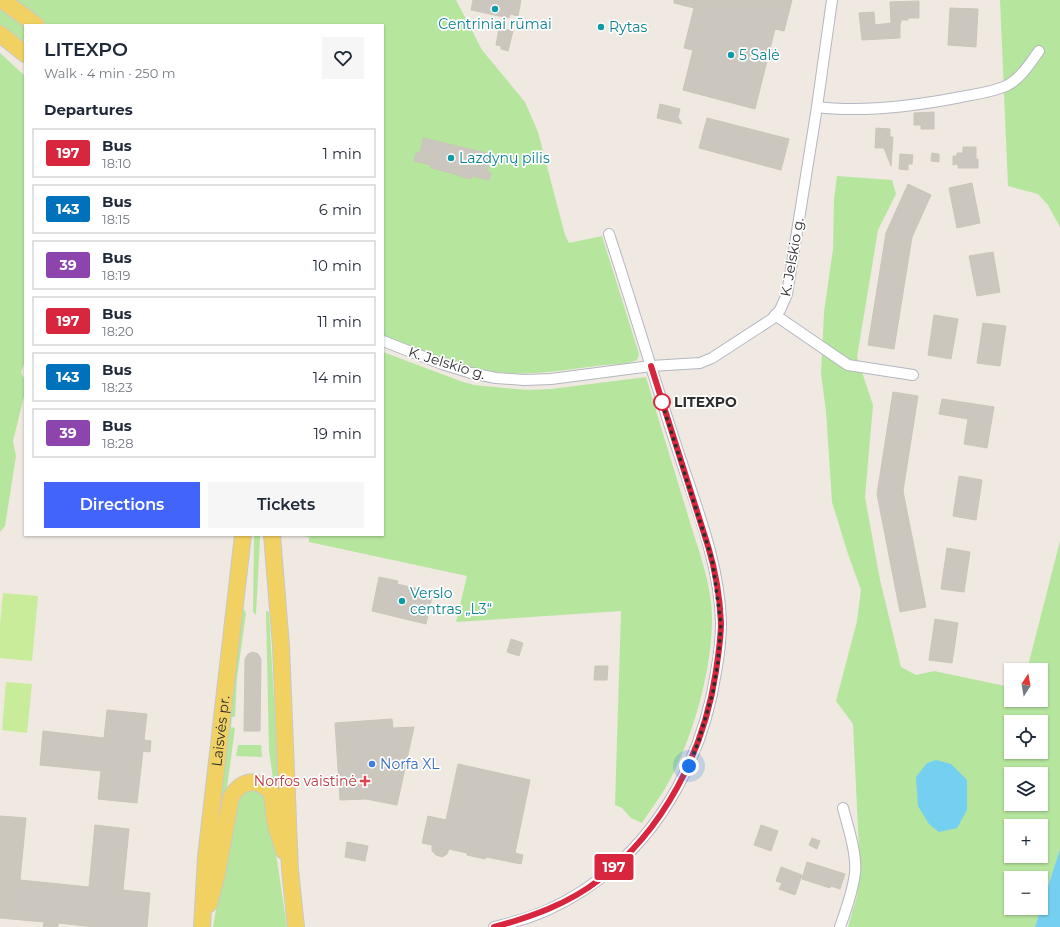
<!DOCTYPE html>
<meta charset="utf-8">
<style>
body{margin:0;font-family:Montserrat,sans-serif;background:#f6f6f7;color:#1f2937;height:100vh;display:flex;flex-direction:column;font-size:15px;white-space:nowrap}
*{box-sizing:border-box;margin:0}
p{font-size:13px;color:#747a83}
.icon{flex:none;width:22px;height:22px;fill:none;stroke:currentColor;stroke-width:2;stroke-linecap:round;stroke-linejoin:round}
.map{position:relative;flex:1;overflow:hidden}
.drawer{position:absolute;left:24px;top:24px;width:360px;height:512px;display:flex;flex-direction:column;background:#fff;border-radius:0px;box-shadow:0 1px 3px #0004}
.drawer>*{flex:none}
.badge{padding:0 8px;border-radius:3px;font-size:14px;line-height:26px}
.needle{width:26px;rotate:11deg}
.controls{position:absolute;left:1004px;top:663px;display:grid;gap:8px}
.controls a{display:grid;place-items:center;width:44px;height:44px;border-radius:0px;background:#fff;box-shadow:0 1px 3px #0004;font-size:20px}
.you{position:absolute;width:20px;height:20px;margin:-10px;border:3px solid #fff;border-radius:50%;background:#1a73e8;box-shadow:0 0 0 6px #1a73e833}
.map>.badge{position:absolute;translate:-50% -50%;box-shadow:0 0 0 2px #fff}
h2{padding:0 20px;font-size:15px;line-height:36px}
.round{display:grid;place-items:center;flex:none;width:42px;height:42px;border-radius:0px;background:#f6f6f7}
.head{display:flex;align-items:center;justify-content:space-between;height:68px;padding:0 20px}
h1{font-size:19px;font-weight:600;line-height:30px}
.primary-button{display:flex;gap:8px;margin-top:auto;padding:8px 20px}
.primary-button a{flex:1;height:46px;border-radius:0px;background:#4264fb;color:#fff;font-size:16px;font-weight:600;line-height:46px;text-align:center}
.primary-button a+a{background:#f6f6f7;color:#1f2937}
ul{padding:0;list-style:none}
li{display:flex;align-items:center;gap:12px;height:50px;margin:0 8px 6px;padding:0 12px;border:2px solid #e0e1e3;border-radius:0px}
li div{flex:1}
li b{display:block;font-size:15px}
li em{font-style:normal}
li .badge{min-width:44px;font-weight:700;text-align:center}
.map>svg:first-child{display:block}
.green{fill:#b6e59e;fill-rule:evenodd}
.pitch{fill:#c9ec9a}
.water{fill:#75cff0}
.building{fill:#cbc7bf;stroke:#cbc5ba}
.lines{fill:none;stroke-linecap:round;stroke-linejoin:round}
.minor-casing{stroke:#b4b7c1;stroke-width:12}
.primary-casing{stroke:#c9c9c9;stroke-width:18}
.minor{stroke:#fff;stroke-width:10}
.primary{stroke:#f2d163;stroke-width:16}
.line-casing{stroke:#fff;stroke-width:9}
.line{stroke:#d7263d;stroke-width:6}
.walk{stroke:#2e2e2e;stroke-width:4;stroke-dasharray:0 7.2}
.culture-dot{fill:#0f9aa8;stroke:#fff;stroke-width:1.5}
.stop-dot{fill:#fff;stroke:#d7263d;stroke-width:2}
.shop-dot{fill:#3f7fe0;stroke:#fff;stroke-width:1.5}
.health-dot{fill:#e0444e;stroke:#fff;stroke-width:1.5}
.labels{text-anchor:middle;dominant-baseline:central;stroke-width:3.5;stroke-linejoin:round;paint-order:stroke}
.culture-label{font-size:14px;fill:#0d838f;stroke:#fff;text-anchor:start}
.street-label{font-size:14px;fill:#2e2e2e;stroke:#fff}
.stop-label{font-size:14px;font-weight:bold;fill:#2e2e2e;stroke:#fff;text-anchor:start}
.shop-label{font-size:14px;fill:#366cbe;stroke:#fff;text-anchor:start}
.health-label{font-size:14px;fill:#be3a42;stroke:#fff;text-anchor:end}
</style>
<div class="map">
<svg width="1060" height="927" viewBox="0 0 1060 927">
<rect width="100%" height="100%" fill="#efe9e1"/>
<g class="green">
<path d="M16,0H456L482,50L525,102L538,132L565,235L569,243L602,236L639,354L637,360C628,365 607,364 596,366C565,370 535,375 505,373C463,370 422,350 383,335V25H47Z"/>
<polygon points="1000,0 1060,0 1060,227 1048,205 1038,194 1008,186"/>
<polygon points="0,7 25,25 25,47 0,28"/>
<polygon points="0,53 25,76 25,360 21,373 25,380 25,392 13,441 16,456 5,526 0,532"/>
<path d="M837,176L892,180L896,194L878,230L857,357L873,405L865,497L880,580L901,667L916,675L934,671L1005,686H1011V700H1041V670H1027L1060,541V849L1035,927H848L857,896L860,871L853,724L836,701L857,621L861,590L848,554L832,502L826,411L821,374L824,312L833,249L834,200ZM1011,722H1041V752H1011ZM1011,774H1041V804H1011ZM1011,826H1041V856H1011ZM1011,878H1041V908H1011Z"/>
<path d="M383,352L463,382L474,385L527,390L551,389L646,377C660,425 675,472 689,519C699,552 712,585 712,619C712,671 692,741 667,785C660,798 650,810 642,823L631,818L622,808L615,805L621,611L456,622L467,576L309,542V537L297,535H383Z"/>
<polygon points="254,535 260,535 260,539 256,613 255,615 253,611"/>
<polygon points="243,608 246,613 237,678 235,717 232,717 231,727 235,728 226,795 215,835 241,609"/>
<polygon points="266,611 268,611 269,613 281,820 279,819 269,751"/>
<polygon points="238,745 261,745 262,757 236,756"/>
<polygon points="258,789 268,800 287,927 213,927 235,802 241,791"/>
</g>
<g class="pitch">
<polygon points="3,593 38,596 32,661 0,658 0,624"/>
<polygon points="6,682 32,684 27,733 2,730"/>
</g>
<g class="water">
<polygon points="936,760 951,764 967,780 967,810 957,828 939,832 929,824 918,806 916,777 927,763"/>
<polygon points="1060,849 1060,927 1035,927"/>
</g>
<g class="building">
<polygon points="473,0 521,0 518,16 510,14 509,18 471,10"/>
<polygon points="674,0 792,0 784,31 775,29 755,109 683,90 693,50 684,48 694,8 674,3"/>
<polygon points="919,1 919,18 908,18 908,20 901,20 901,23 900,23 900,38 862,40 859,13 874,12 875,25 891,23 890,2"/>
<polygon points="950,8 978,9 976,47 948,45"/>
<polygon points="499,28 513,31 508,51 501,49 501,46 496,45"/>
<polygon points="660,104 680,109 678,117 682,124 657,118"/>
<polygon points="934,112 934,129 921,129 921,125 914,125 914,113"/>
<polygon points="707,118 789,139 781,170 699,148"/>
<polygon points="876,128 890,129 890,137 893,137 891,166 884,148 875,148"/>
<polygon points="423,138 491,154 487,171 491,173 489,180 472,176 471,179 459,176 459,175 431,168 431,165 414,161 416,153 420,153"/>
<polygon points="963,147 976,147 976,159 978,159 978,168 958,168 958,164 953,165 953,156 957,156 957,153 963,153"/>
<polygon points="932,153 939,154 939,162 931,161"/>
<polygon points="900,154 913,155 912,164 908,164 908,170 899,169"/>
<polygon points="972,183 980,223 957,228 949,188"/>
<polygon points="908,184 931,195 912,237 894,349 868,345 886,233"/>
<polygon points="993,252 1000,292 977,296 969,256"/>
<polygon points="934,315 958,319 951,359 928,355"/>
<polygon points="983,323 1006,326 1000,366 977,363"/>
<polygon points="893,392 918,396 903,491 926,607 900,612 877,494"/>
<polygon points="942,399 994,407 987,448 964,444 968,419 939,414"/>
<polygon points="959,476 982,480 976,520 953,516"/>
<polygon points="947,548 970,552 964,592 941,589"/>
<polygon points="379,577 398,581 397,584 433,592 426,624 372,611"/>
<polygon points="935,619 958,623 952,663 929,660"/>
<polygon points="511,639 523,643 519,656 507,652"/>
<polygon points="253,652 258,654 261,659 260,731 244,731 245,659 248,654"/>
<polygon points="595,666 608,666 607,680 594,680"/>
<polygon points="107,710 147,714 144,740 151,741 150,752 143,751 137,803 98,799 101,771 40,765 43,731 104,738"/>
<polygon points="392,719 393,728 414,727 397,805 366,799 340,800 335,723"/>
<polygon points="458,764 530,780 515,853 523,855 521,864 486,857 485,859 467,855 467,853 449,849 447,854 442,857 436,855 432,851 432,845 422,843 428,816 446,820"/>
<polygon points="0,816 26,818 20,880 89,887 95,825 129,829 123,890 150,893 147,927 94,927 58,923 58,927 43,927 44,922 0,918"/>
<polygon points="761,825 778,831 771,851 754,845"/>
<polygon points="812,838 820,841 817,849 809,845"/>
<polygon points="347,842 368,846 365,861 345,857"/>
<polygon points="807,862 845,874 840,889 831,886 830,888 802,879"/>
<polygon points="781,867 802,875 795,895 779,889 782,883 776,881"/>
</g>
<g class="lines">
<defs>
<g id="minor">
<path d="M817,107C864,113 915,106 961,97C976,94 994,92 1008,85C1022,77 1030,63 1039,51"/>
<polyline points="775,315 848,365 913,375"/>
<polyline points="383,341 442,364 471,373 496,378 524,380 551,379 651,366 700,363 712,358 772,319 780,310 787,294 817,107 832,0"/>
<path d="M494,927C506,924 518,921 530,917C553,909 578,895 598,880C664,831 704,752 716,672C719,656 721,639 721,623C720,563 694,501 676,445C653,375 632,304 609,234"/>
<path d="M840,927C846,910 853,891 855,873C857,854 848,827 843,808"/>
</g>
<g id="primary">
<polyline points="2,0 36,25"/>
<polyline points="0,34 25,54"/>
<polyline points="272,535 281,646 290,870 296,927"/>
<path d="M209,904L217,874L231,797C238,786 248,778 262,785C265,787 270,790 271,793C274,800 273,813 275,821C277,831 281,841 284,851"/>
<path id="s1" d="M202,927L206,857L243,535"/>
</g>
</defs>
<use href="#minor" class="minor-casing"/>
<use href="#primary" class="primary-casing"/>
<use href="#minor" class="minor"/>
<use href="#primary" class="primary"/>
</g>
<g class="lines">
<defs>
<path id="line" d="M494,927C531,917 568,904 599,880C664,830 704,752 716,671C718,656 721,639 721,623C720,599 715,569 708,546L651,366"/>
</defs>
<use href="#line" class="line-casing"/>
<use href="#line" class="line"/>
<polyline class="walk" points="662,402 661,400 712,559 721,624 718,662 713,692 698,743 689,766"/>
</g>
<g class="culture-dot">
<circle cx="495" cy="9" r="4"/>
<circle cx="601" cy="27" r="4"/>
<circle cx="731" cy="55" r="4"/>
<circle cx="451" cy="158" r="4"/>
<circle cx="402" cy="601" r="4"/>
</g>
<circle class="stop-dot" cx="662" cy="402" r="8"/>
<circle class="shop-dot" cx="372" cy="764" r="4"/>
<path class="health-dot" d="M363 775h4v4h4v4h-4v4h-4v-4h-4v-4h4z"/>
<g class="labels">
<g class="culture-label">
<text x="495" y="24" text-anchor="middle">Centriniai rūmai</text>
<text x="609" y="27">Rytas</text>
<text x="739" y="55">5 Salė</text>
<text x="459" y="158">Lazdynų pilis</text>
<text x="410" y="593">Verslo<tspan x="410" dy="16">centras „L3“</tspan></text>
</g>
<g class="street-label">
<text transform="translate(792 257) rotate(-80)">K. Jelskio g.</text>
<text transform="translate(447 363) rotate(17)">K. Jelskio g.</text>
<text stroke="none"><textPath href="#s1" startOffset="197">Laisvės pr.</textPath></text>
</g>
<g class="stop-label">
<text x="674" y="402">LITEXPO</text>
</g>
<g class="shop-label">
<text x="380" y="764">Norfa XL</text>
</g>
<g class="health-label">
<text x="357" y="781">Norfos vaistinė</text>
</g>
</g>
</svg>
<div class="controls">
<a><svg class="needle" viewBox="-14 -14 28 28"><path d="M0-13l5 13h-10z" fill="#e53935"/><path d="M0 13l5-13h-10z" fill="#747a83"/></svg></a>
<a><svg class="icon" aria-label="locate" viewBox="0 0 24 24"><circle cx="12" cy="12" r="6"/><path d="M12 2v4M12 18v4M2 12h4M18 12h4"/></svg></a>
<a><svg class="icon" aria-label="layers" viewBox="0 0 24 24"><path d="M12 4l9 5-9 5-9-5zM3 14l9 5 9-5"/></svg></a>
<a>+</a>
<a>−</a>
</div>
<div class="you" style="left:689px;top:766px"></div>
<b class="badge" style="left:614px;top:867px;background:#d7263d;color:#fff">197</b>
<section class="drawer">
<div class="head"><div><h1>LITEXPO</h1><p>Walk · 4 min · 250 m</p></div><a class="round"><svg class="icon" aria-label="heart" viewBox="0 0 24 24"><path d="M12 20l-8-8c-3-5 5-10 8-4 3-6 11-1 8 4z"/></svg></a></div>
<h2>Departures</h2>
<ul>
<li><span class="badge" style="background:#d7263d;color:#fff">197</span><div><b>Bus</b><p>18:10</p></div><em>1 min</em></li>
<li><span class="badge" style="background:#0072bc;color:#fff">143</span><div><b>Bus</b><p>18:15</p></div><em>6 min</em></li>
<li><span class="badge" style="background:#8e44ad;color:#fff">39</span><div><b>Bus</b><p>18:19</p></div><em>10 min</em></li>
<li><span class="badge" style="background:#d7263d;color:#fff">197</span><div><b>Bus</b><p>18:20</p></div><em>11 min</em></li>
<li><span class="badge" style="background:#0072bc;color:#fff">143</span><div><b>Bus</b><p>18:23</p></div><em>14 min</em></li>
<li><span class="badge" style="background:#8e44ad;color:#fff">39</span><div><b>Bus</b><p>18:28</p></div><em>19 min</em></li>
</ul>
<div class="primary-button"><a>Directions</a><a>Tickets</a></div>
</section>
</div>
